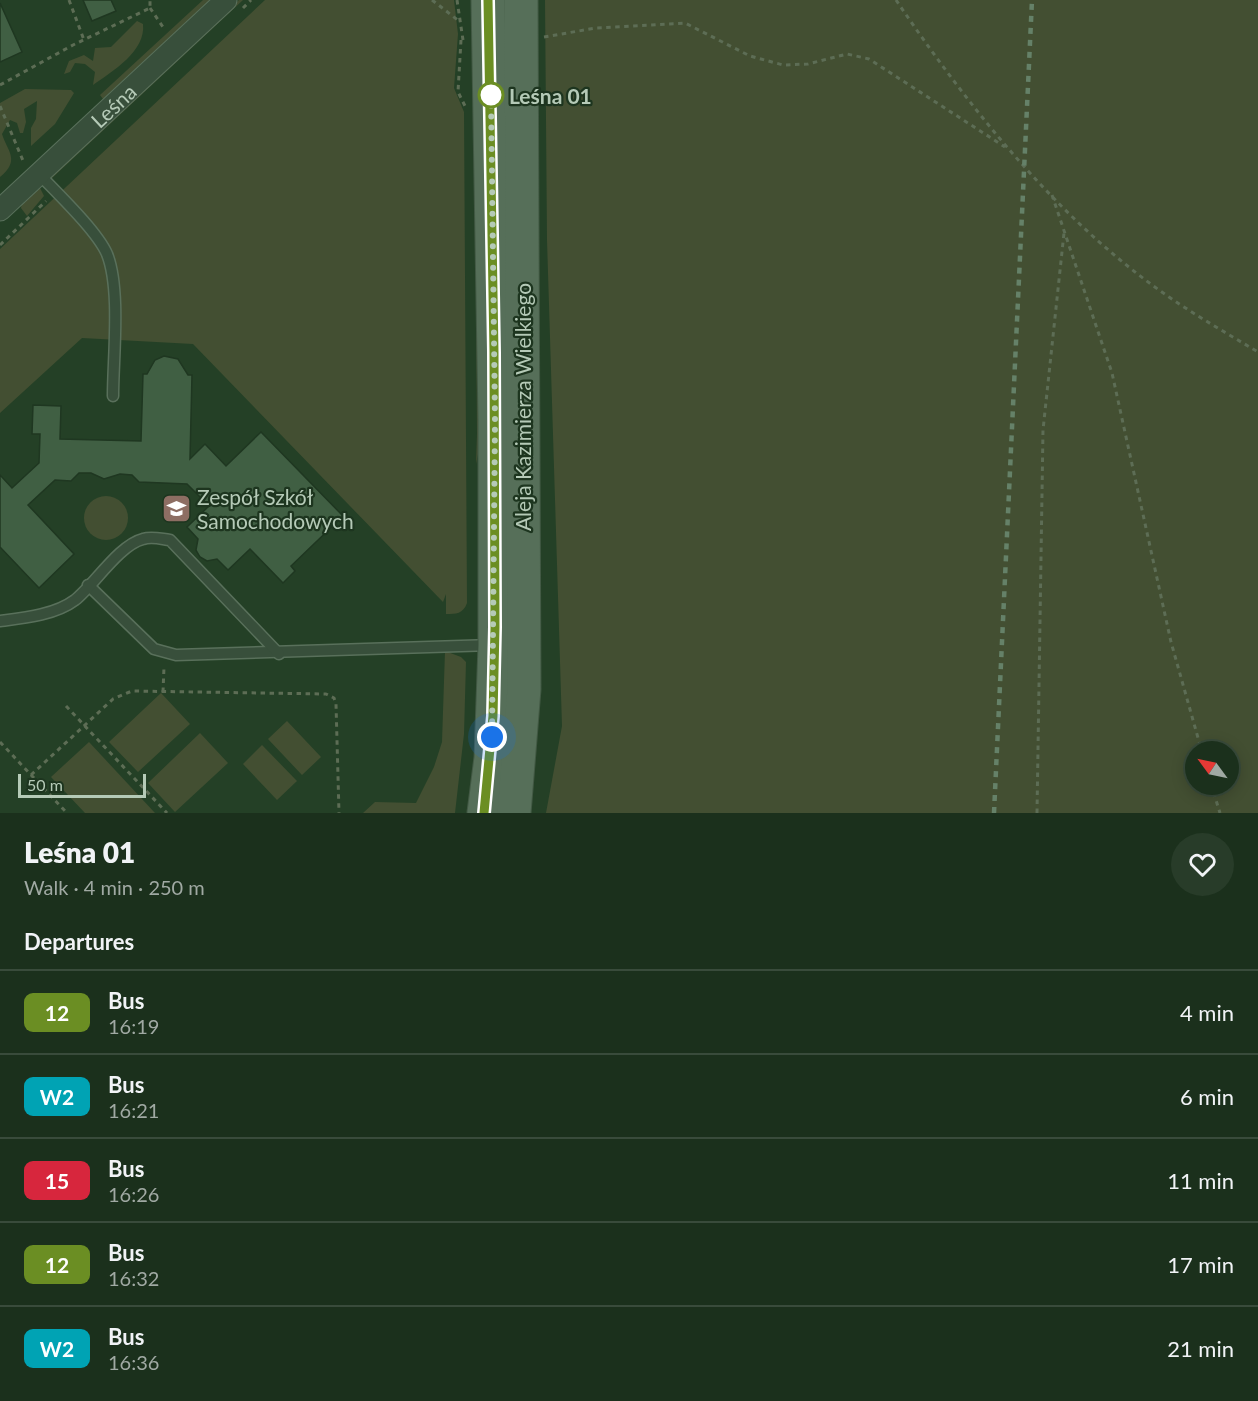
<!DOCTYPE html>
<meta charset="utf-8">
<style>
body{margin:0;font-family:Lato,sans-serif;background:#283c29;color:#f1f3f6;height:100vh;display:flex;flex-direction:column;font-size:22px;white-space:nowrap}
*{box-sizing:border-box;margin:0}
p{font-size:20px;color:#a0a9a3}
.icon{flex:none;width:33px;height:33px;fill:none;stroke:currentColor;stroke-width:2;stroke-linecap:round;stroke-linejoin:round}
.map{position:relative;height:813px;overflow:hidden}
.sheet{display:flex;flex-direction:column;background:#1b301c;flex:1}
.sheet>*{flex:none}
.badge{padding:0 12px;border-radius:9px;font-size:21px;line-height:39px}
.needle{width:39px;rotate:303deg}
.tools{position:absolute;left:1185px;top:741px;display:grid;gap:12px}
.tools a{display:grid;place-items:center;width:54px;height:54px;border-radius:50%;background:#1b301c;box-shadow:0 3px 15px #0003,0 0 0 2px #394b3b;font-size:30px}
.scale{position:absolute;left:18px;bottom:15px;width:128px;box-sizing:border-box;padding-left:6px;border:3px solid #b5cab7;border-top:0;font-size:16px;line-height:21px;white-space:nowrap;color:#b5cab7;-webkit-text-stroke:4px #1d351f;paint-order:stroke}
.you{position:absolute;width:30px;height:30px;margin:-15px;border:4px solid #fff;border-radius:50%;background:#1a73e8;box-shadow:0 0 0 9px #1a73e833}
.map>.badge{position:absolute;translate:-50% -50%;box-shadow:0 0 0 3px #fff}
h2{padding:0 24px;font-size:22px;line-height:54px}
.round{display:grid;place-items:center;flex:none;width:63px;height:63px;border-radius:32px;background:#283c29}
.headline{display:flex;align-items:center;justify-content:space-between;height:102px;padding:0 24px}
h1{font-size:28px;font-weight:800;line-height:45px}
ul{padding:0;list-style:none}
li{display:flex;align-items:center;gap:18px;height:84px;padding:0 24px;border-top:2px solid #394b3b}
li div{flex:1}
li b{display:block;font-size:22px}
li em{font-style:normal}
li .badge{min-width:66px;font-weight:700;text-align:center}
.map>svg:first-child{display:block}
.green{fill:#434f32;fill-rule:evenodd}
.building{fill:#405f43;stroke:#1f3721;stroke-width:1.5}
.lines{fill:none;stroke-linecap:round;stroke-linejoin:round}
.lane-casing{stroke:#59705b;stroke-width:13}
.street-casing{stroke:#59705b;stroke-width:23}
.primary-casing{stroke:#425944;stroke-width:35}
.path{stroke:#5d6d55;stroke-width:3;stroke-dasharray:4.5 4.5;stroke-linecap:butt}
.lane{stroke:#384f3b;stroke-width:10}
.street{stroke:#384f3b;stroke-width:21}
.primary{stroke:#566f59;stroke-width:33}
.rail{stroke:#658168;stroke-width:4.5;stroke-dasharray:6 6;stroke-linecap:butt}
.line-casing{stroke:#fff;stroke-width:14}
.line{stroke:#6b8e23;stroke-width:9}
.walk{stroke:#b5cab7;stroke-width:6;stroke-dasharray:0 10.8}
.stop-dot{fill:#fff;stroke:#6b8e23;stroke-width:3}
.labels{text-anchor:middle;dominant-baseline:central;stroke-width:4.5;stroke-linejoin:round;paint-order:stroke}
.stop-label{font-size:21px;font-weight:bold;fill:#b5cab7;stroke:#1d351f;text-anchor:start}
.street-label{font-size:21px;fill:#b5cab7;stroke:#1d351f}
.poi-label{font-size:21px;fill:#b5cab7;stroke:#1d351f;text-anchor:start}
</style>
<div class="map">
<svg width="1258" height="813" viewBox="0 0 1258 813">
<rect width="100%" height="100%" fill="#244026"/>
<g class="green">
<polygon points="203,0 210,0 103,99 100,95"/>
<polygon points="239,0 243,0 52,178 52,173"/>
<path d="M265,0H454L458,34L454,88L464,112L467,603C463,614 456,614 446,614V594L443,602L193,344L82,338L0,413V249Z"/>
<path d="M545,0H1258V813H546L562,726L547,240ZM1196,752H1228V784H1196Z"/>
<path d="M137,21L143,24C146,51 113,71 93,85L95,72L85,64L75,63L70,72L64,74L69,61L84,55L93,61L95,48L111,47Z"/>
<path d="M25,89L71,90L74,93L55,124L31,146V128L36,119L37,101L24,109L26,122L23,133H20L17,123L10,120L2,134C7,151 21,160 0,177V103Z"/>
<polygon points="475,156 482,434 476,464 477,434"/>
<polygon points="39,186 44,196 27,216 21,208 22,202"/>
<circle cx="106" cy="518" r="22"/>
<polygon points="445,651 461,657 466,662 464,734 455,813 363,813 375,802 416,803 434,767 442,742"/>
<polygon points="161,693 190,724 138,772 109,742"/>
<polygon points="287,721 321,757 302,775 268,739"/>
<polygon points="200,733 228,763 175,812 148,783"/>
<polygon points="89,742 155,813 85,813 51,777"/>
<polygon points="262,745 297,781 277,800 243,764"/>
</g>
<g class="building">
<polygon points="83,0 111,0 116,11 92,21"/>
<polygon points="0,3 22,52 0,62"/>
<polygon points="164,356 178,359 188,375 192,375 190,459 205,444 226,466 261,432 343,516 291,566 295,571 283,583 250,549 228,570 217,559 207,561 200,557 196,550 198,539 187,527 209,506 187,484 139,482 132,475 120,474 104,479 91,473 79,473 71,481 55,480 28,505 74,554 39,588 0,547 0,475 12,488 39,463 40,434 32,434 33,405 61,406 60,439 141,441 143,374 147,374 155,360"/>
</g>
<g class="lines">
<defs>
<g id="lane">
<path d="M39,174C57,193 97,231 107,254C121,289 113,358 113,396"/>
<polyline points="88,585 154,649 176,655 493,645"/>
<path d="M0,621C24,618 55,615 75,600C94,585 119,545 143,539C152,536 161,539 170,540L279,654"/>
</g>
<g id="street">
<path id="s1" d="M0,210L226,0"/>
</g>
<g id="primary">
<polyline points="484,813 491,758 495,645 495,421 488,0"/>
<polyline points="514,813 524,689 521,0"/>
</g>
</defs>
<use href="#lane" class="lane-casing"/>
<use href="#street" class="street-casing"/>
<use href="#primary" class="primary-casing"/>
<g class="path">
<polyline points="69,0 84,40"/>
<polyline points="432,0 459,21"/>
<polyline points="457,0 463,40"/>
<path d="M896,0C970,109 1060,222 1169,297C1198,317 1228,334 1258,352"/>
<polyline points="150,8 165,30"/>
<polyline points="243,8 251,0"/>
<polyline points="544,37 596,28 685,23 750,56 783,65 808,64 847,54 869,59 1005,147"/>
<polyline points="461,40 458,92 465,106"/>
<polyline points="0,85 73,45 150,8 150,0"/>
<polyline points="0,106 24,163"/>
<polyline points="1052,195 1112,373 1171,642 1202,752"/>
<polyline points="0,245 46,201"/>
<polyline points="163,692 164,667"/>
<polyline points="66,706 167,813"/>
<polyline points="0,742 67,813"/>
<polyline points="31,775 113,699 132,691 326,694 334,698 336,704 339,813"/>
<polyline points="1211,784 1220,813"/>
<polyline points="1037,813 1043,430 1064,233"/>
</g>
<use href="#lane" class="lane"/>
<use href="#street" class="street"/>
<use href="#primary" class="primary"/>
<polyline class="rail" points="994,813 1032,0"/>
</g>
<g class="lines">
<defs>
<polyline id="line" points="484,813 493,716 495,627 494,352 488,0"/>
</defs>
<use href="#line" class="line-casing"/>
<use href="#line" class="line"/>
<polyline class="walk" points="491,95 495,421 492,737"/>
</g>
<defs>
<symbol id="school-square" viewBox="-11 -11 22 22"><rect x="-9" y="-9" width="18" height="18" rx="4" fill="#8d6e63" stroke="#1d351f"/><path d="M0-5L7-2L0 1L-7-2ZM-4 1L0 2.5L4 1V4Q0 6-4 4Z" fill="#fff"/></symbol>
</defs>
<g fill-rule="evenodd">
<use href="#school-square" x="160" y="492" width="33" height="33"/>
</g>
<circle class="stop-dot" cx="491" cy="95" r="12"/>
<g class="labels">
<g class="stop-label">
<text x="509" y="95">Leśna 01</text>
</g>
<g class="street-label">
<text stroke="none"><textPath href="#s1" startOffset="154">Leśna</textPath></text>
<text transform="translate(522 407) rotate(-90)">Aleja Kazimierza Wielkiego</text>
</g>
<g class="poi-label">
<text x="197" y="496">Zespół Szkół<tspan x="197" dy="24">Samochodowych</tspan></text>
</g>
</g>
</svg>
<div class="tools">
<a><svg class="needle" viewBox="-14 -14 28 28"><path d="M0-13l5 13h-10z" fill="#e53935"/><path d="M0 13l5-13h-10z" fill="#a0a9a3"/></svg></a>
</div>
<div class="scale">50 m</div>
<div class="you" style="left:492px;top:737px"></div>
</div>
<section class="sheet">
<div class="headline"><div><h1>Leśna 01</h1><p>Walk · 4 min · 250 m</p></div><a class="round"><svg class="icon" aria-label="heart" viewBox="0 0 24 24"><path d="M12 20l-8-8c-3-5 5-10 8-4 3-6 11-1 8 4z"/></svg></a></div>
<h2>Departures</h2>
<ul>
<li><span class="badge" style="background:#6b8e23;color:#fff">12</span><div><b>Bus</b><p>16:19</p></div><em>4 min</em></li>
<li><span class="badge" style="background:#00a3b4;color:#fff">W2</span><div><b>Bus</b><p>16:21</p></div><em>6 min</em></li>
<li><span class="badge" style="background:#d7263d;color:#fff">15</span><div><b>Bus</b><p>16:26</p></div><em>11 min</em></li>
<li><span class="badge" style="background:#6b8e23;color:#fff">12</span><div><b>Bus</b><p>16:32</p></div><em>17 min</em></li>
<li><span class="badge" style="background:#00a3b4;color:#fff">W2</span><div><b>Bus</b><p>16:36</p></div><em>21 min</em></li>
</ul>
</section>
